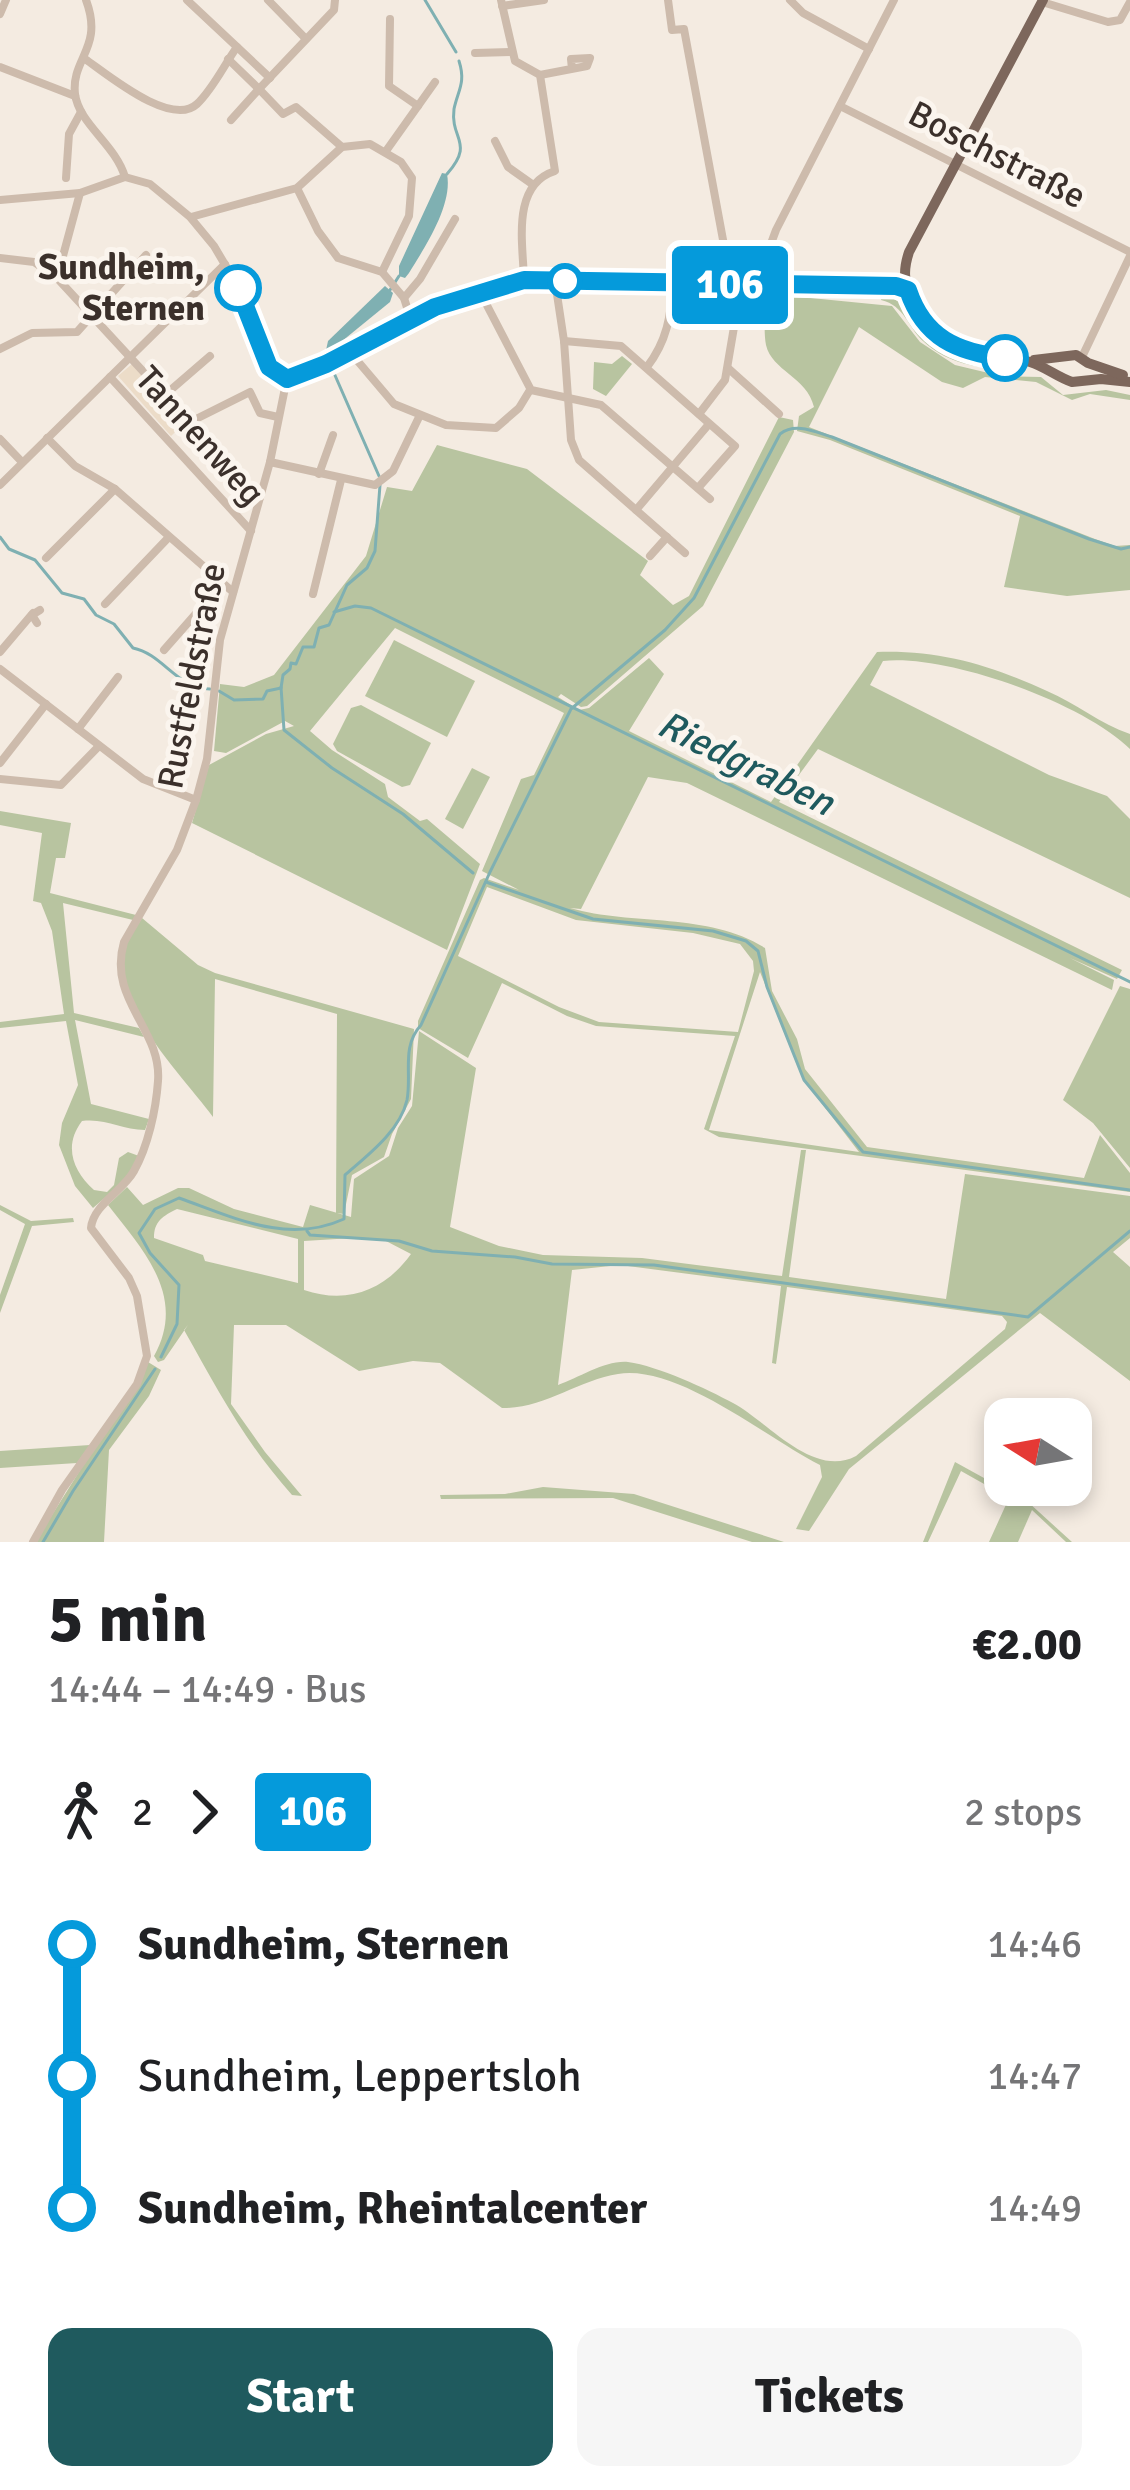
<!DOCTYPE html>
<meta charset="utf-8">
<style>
body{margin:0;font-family:Signika,sans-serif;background:#f6f6f6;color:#202124;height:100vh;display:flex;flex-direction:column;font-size:45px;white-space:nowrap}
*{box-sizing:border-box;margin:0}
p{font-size:39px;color:#757577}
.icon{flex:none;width:66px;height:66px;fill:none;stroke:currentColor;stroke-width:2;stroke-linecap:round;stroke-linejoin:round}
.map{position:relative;height:1542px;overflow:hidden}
.details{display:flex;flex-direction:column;background:#fff;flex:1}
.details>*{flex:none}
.badge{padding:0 24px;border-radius:9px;font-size:42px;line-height:78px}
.needle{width:78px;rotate:281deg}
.fabs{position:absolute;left:984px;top:1398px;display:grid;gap:24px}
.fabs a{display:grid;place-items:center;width:108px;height:108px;border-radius:24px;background:#fff;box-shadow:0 6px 18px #0003;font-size:60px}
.map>.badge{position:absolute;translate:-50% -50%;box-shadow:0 0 0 6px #fff}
.legs{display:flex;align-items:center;gap:18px;height:132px;padding:0 48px;font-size:39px}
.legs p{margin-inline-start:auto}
.summary{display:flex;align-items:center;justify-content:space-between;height:204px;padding:0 48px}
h1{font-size:66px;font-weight:700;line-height:90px}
.primary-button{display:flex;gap:24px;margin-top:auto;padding:24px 48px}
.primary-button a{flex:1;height:138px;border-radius:24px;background:#1f5a5e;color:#fff;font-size:48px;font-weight:700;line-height:138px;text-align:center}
.primary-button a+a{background:#f6f6f6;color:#202124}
ul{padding:0 48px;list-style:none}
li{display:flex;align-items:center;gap:42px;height:132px;font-size:45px}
li i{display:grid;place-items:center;width:18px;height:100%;margin:0 15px;background:currentColor}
li i::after{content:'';width:30px;height:30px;margin:-15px;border:9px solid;border-radius:50%;background:#fff}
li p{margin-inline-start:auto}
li:first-child i{background:linear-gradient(#0000 50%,currentColor 0)}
li:last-child i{background:linear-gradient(currentColor 50%,#0000 0)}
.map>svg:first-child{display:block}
.green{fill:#b8c4a0;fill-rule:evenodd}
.plaza{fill:#ecdcc8}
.water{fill:#7fb0b2}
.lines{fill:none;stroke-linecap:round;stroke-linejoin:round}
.stream{stroke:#7fb0b2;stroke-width:3}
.street{stroke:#cdbbac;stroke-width:8}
.primary{stroke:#7d675c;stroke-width:10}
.line-1-casing{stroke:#fff;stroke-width:27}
.line-1{stroke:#059adb;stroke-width:18}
.stop-1-dot{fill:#fff;stroke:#059adb;stroke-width:6}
.labels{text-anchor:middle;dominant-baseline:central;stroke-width:10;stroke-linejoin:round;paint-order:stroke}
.street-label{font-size:36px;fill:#3b302b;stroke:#fbf5ee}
.stop-label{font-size:36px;font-weight:bold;fill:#3b302b;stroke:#fbf5ee;text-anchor:end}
.water-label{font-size:39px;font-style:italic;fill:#1f5a5e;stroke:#fbf5ee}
</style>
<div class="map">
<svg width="1130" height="1542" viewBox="0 0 1130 1542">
<rect width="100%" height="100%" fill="#f4ebe1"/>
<g class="green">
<polygon points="836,289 875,296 873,299 779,295 761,290"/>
<path d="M766,293L770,300L784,307L770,294L892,306L920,342L955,365L1001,376L1041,377L1063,395L1106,390L1130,395V400L1090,394L1072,400L1036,382L985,377L963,388L942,382L859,327L809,427L1095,539L1115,546L1130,545V590L1067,596L1004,587L1020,516L830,440L797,431L799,416L814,407C807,377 772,371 766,345C763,329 766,309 766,293Z"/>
<path d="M882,294C913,303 913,326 937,345C956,359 977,362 999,369C971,367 944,361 923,341C907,326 905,306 881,300Z"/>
<polygon points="622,356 632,364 606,396 593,389 594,362 612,364"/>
<path d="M779,417L793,420L794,432L703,606L587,706L581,707L561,694L558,697L579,710L589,708L649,658L664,674L629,731L771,802L877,652C940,650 990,665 1047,691C1076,703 1100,724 1130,734V749C1083,703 948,654 883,661L870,685L1049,775L1107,796L1130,819V898L818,749L779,802L1122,970L1117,979L1070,958L1114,980L1112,990L687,783L648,777L581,909L570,908C633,926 709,912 765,948L772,991L797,1039L805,1069L867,1147L1084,1178L1100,1135L1130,1173V1192L719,1137L704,1129L735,1036L596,1026L567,1016L502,983L468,1058L418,1028V1021L480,880L484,878L519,890L482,871L521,779L534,775L564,713L395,628L310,731L332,750L385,784L388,797L420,821L427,819L480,864L447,950L192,823L209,765L266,734L294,726L285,721L226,753L214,751L220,684L244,687L274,675L366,556L387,487L412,491L437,445L527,469L648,561L640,575L673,605L689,596ZM487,887L576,920L693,933L740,944L753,961L754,971L738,1032L599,1022L559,1007L458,956ZM760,972L803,1079L859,1152L709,1130Z"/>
<polygon points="394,640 475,681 447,737 365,696"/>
<polygon points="361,705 431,743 410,785 402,787 337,751 333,744 351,708"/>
<polygon points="472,768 490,777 463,829 445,819"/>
<path d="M0,811L71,823L65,858H56L50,893L136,915L133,920L63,903L74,1013L139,1028L144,1037L75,1020L91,1104L149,1119L145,1130C122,1130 106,1118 82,1121C63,1146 73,1171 94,1190L107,1192L114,1185L119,1158L128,1152L139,1156L130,1176L93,1208L75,1186L59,1145L62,1123L78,1085L66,1021L0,1028V1022L64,1014L52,931L41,903L33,901L42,833L0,825Z"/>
<path d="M142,918L198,965L215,973L414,1029L411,1099L392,1134L384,1157L352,1175L344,1214L336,1213L337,1014L215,979L213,1117C184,1077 111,1006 124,952C127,940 136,928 142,918Z"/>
<polygon points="1120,986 1130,989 1130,1168 1093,1123 1063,1100"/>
<path d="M419,1031L476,1068L450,1227L499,1246L543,1255L642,1258L782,1276L801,1150H806L789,1277L946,1299L965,1174L1130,1196V1238L1113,1252L1130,1267V1381L1040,1313L849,1469L809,1531L796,1529L822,1477L820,1465C768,1439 678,1364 618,1374C579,1380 543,1409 502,1408L440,1363L413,1361L359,1371L286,1325H234L231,1404L265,1452L302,1496L292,1495C244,1441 219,1392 184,1330L188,1325L164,1360L158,1362L154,1356C187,1297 144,1251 108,1205L127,1187L143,1205L178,1188H189L234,1209L303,1227L310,1205L351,1217L354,1179L389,1156L398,1128L412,1106ZM177,1209L298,1239V1283L205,1261L203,1255L154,1238C154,1221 163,1216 177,1209ZM353,1238L386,1241L411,1254C385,1290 348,1305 304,1290V1241ZM620,1265L781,1286L772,1363L776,1364L787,1287L1002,1316L1007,1322L1005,1329L856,1456C813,1479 767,1421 733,1403C707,1389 658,1366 628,1362C605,1360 579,1378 558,1385L572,1270Z"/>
<polygon points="0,1205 31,1221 73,1218 74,1222 32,1226 0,1313 0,1295 25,1224 0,1210"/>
<polygon points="148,1362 161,1370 149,1396 109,1450 104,1542 35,1542"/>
<polygon points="90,1445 77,1463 0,1468 0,1451"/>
<polygon points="955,1462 1022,1499 1038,1485 1046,1485 1028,1502 1072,1542 1066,1542 1032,1510 1018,1542 989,1542 1009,1498 961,1471 928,1542 923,1542"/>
<polygon points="543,1487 634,1494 784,1542 752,1542 613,1498 441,1499 440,1495 505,1494"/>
</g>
<polygon class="plaza" points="132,364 185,423 171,436 118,376"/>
<g class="water">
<path d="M442,173L447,174C453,205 425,247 409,273L405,278L399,276V266Z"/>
<polygon points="385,286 393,293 390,302 325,355 328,341"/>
</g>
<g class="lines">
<g class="stream">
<polyline points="425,0 456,52"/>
<path d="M447,174C475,142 450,140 454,109C458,90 466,83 459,61"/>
<polyline points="390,290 399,276"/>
<polyline points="327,357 379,476"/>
<path d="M0,537L9,549L35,560L62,593L84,599L96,615L114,624L133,648C163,654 177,689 210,689"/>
<polyline points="334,612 355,606 371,608 1130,982"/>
<polyline points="281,687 284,730 332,768 403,814 473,873"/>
<polyline points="219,691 234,700 263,699 267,691 281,688 283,675 290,669 291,663 296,664 303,647 314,647 319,628 329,625 347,585 367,568 375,551 380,485"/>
<polyline points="486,882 593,919 713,931 746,941 758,951 767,987 804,1080 863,1152 1130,1190"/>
<polyline points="307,1231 310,1235 399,1241 432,1251 515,1257 552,1264 654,1265 1028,1317 1130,1231"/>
<path d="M161,1357L177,1324L179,1285L150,1253L139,1233L155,1209L179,1198C233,1217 287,1245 344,1219L345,1175C368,1155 400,1131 407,1100C412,1073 401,1047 421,1025L490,872L571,709L665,630L694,598L780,434C796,422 815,432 832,437L1089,539L1121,549L1130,547"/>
<polyline points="43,1542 73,1491 155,1369"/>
</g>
<g class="street">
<path d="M86,0C104,48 71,58 75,94C79,124 115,144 125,177"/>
<polyline points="187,0 270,78"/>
<polyline points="268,0 306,39"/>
<path d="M501,0L515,61L540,75L555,171C511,185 523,243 524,280"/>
<polyline points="668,0 672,30 684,29 726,256"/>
<polyline points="790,0 803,13 869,49"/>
<polyline points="1042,2 1108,22 1120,20 1130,2"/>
<polyline points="502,6 544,0"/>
<polyline points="0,14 6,0"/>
<polyline points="390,19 389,86 418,106"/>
<polyline points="475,53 511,52"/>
<path d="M85,59C107,74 171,128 197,104C213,89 224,65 237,47"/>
<polyline points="228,59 259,89 334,10 335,0"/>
<polyline points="0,67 75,96"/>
<polyline points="540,75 587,66 590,58 571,59 572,69"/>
<polyline points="840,106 1130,252"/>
<polyline points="231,120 259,89 283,114 296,107 342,147"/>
<polyline points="495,141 508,167 532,184"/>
<polyline points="386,151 435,82"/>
<polyline points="66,178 69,134 81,112"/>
<polyline points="297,188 318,231 338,258 382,272 404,298 410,317"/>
<polyline points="0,200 80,193 125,177 150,184 190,217 214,246 240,290 270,367 287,378 326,364 435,307 524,280 836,285 895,294 908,290"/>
<polyline points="191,217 297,188 342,147 370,144 401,162 412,178 409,216 382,272"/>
<polyline points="0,258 34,262 57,278 187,419 196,419 250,392 260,413 278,417"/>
<polyline points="57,278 80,193"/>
<polyline points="555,281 564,341 571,440 579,460 685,553"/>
<path d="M696,283L700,262C723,246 739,269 762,268L776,230L894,0"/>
<polyline points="480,292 531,390 601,405 710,499"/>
<polyline points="404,298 420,279 455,219"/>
<polyline points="564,341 621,346 735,446 698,488"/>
<polyline points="0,349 32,333 77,332 146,255"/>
<polyline points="350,352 394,404 446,425 496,428 519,408 530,390"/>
<polyline points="1082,357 1130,256"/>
<path d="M647,367C667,341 671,316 673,283"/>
<polyline points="729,369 779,414"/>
<polyline points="110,377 251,531"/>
<polyline points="166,394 210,356"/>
<polyline points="699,414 725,380 741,286"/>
<polyline points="47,438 75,466 115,489 233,592"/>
<polyline points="0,439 22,462"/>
<polyline points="270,462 375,485 393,471 420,415"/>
<polyline points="319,474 333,435"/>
<polyline points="0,485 225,264"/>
<polyline points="636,510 709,424"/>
<polyline points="650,556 667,537"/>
<polyline points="46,558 115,489"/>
<polyline points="313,594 341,480"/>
<polyline points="105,604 168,538"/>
<polyline points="37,623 32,615 40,610"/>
<polyline points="164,650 222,584"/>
<polyline points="0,652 33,613"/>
<polyline points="0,669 143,779 196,800"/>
<polyline points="78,729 118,677"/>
<polyline points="0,763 46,704"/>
<polyline points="0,779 61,785 99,746"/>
<path d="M33,1542L62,1490L137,1384L147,1356L137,1296L129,1278L91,1228C93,1205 123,1191 134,1171C148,1146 156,1110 158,1081C162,1029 107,1000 124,942L177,850L196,800L207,759L220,640L270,462L287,378"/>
</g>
<g class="primary">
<path d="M1043,0L909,252C903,270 904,281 911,298C934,359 979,348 1030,362C1046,367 1057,377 1072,382L1101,379L1130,382"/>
<polyline points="1034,360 1076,355 1088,363 1123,375"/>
</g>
</g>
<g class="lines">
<defs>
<path id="line-1" d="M238,288L269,367L287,379L326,364L435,307L524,280L896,286L908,290C924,338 957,352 1005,358"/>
</defs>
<use href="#line-1" class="line-1-casing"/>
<use href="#line-1" class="line-1"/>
</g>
<g class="stop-1-dot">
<circle cx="565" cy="281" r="15"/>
<circle cx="238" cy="288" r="21"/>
<circle cx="1005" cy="358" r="21"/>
</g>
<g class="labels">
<g class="street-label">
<text transform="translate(997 155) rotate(27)">Boschstraße</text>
<text transform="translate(200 436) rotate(48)">Tannenweg</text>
<text transform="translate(192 676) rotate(-79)">Rustfeldstraße</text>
</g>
<g class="stop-label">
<text x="205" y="267">Sundheim,<tspan x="205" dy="41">Sternen</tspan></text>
</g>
<g class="water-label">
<text transform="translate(746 763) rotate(26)">Riedgraben</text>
</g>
</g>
</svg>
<div class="fabs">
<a><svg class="needle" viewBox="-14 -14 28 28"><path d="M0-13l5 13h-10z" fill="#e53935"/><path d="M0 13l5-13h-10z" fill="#757577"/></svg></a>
</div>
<b class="badge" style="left:730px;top:285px;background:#059adb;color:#fff">106</b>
</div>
<section class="details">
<div class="summary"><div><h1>5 min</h1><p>14:44 – 14:49 · Bus</p></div><b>€2.00</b></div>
<div class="legs"><svg class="icon" aria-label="walk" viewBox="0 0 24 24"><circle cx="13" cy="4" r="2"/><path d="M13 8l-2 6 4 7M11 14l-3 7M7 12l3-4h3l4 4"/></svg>2<svg class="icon" aria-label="forward" viewBox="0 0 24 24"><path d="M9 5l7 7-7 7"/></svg><b class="badge" style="background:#059adb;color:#fff">106</b><p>2 stops</p></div>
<ul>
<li><i style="color:#059adb"></i><b>Sundheim, Sternen</b><p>14:46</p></li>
<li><i style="color:#059adb"></i><span>Sundheim, Leppertsloh</span><p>14:47</p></li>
<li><i style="color:#059adb"></i><b>Sundheim, Rheintalcenter</b><p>14:49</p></li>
</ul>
<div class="primary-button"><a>Start</a><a>Tickets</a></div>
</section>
